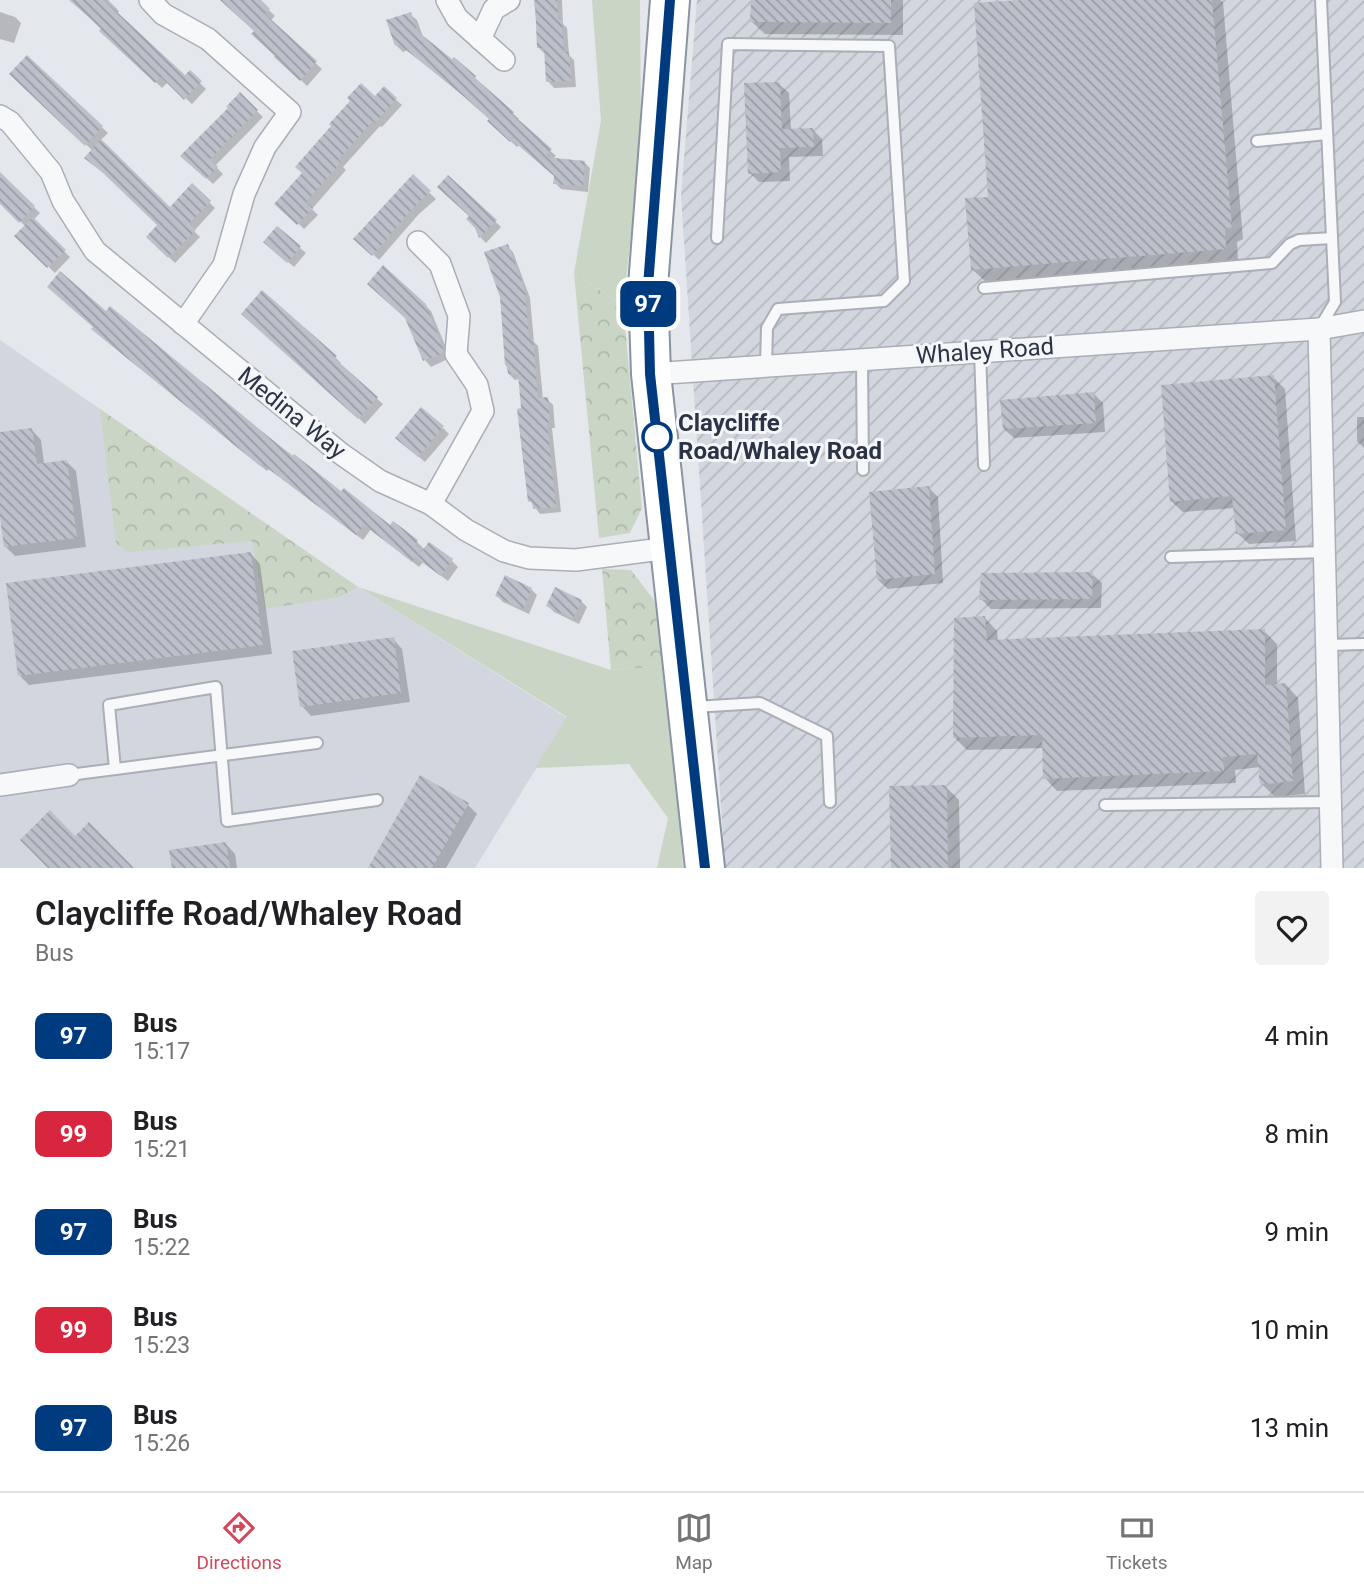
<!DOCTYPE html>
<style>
body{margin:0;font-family:Roboto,sans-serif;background:#f2f2f2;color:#202124;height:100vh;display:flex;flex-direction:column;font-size:26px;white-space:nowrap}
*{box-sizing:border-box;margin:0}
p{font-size:23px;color:#757577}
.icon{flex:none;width:38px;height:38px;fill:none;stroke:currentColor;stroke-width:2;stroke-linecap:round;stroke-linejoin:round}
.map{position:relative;height:868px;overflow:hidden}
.panel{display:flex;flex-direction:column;background:#fff;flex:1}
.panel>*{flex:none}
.badge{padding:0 14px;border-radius:10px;font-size:24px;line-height:46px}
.map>.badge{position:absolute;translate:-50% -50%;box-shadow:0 0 0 4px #fff}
.round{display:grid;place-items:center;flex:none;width:74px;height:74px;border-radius:7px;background:#f2f2f2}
.overview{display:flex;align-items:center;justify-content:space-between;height:119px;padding:0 35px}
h1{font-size:33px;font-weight:600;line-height:52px}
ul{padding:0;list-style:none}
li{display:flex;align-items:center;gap:21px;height:98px;padding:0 35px}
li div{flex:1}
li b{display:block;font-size:26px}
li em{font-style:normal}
li .badge{min-width:77px;font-weight:700;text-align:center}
.tabs{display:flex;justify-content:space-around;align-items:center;height:98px;border-top:2px solid #e0e0e0;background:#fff;font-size:19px;color:#757577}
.tabs a{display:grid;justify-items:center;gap:4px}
.tabs .active{color:#d1495b}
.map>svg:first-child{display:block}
.built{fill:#d2d6de}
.industrial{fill:url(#industrial-furrows)}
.green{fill:#c9d6c5}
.forest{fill:url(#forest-crowns)}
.shadow{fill:#0003}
.building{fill:url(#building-back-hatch)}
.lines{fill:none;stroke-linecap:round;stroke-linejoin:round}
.lane-casing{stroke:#a9aeb7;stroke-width:14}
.street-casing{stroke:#a9aeb7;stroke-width:24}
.highway-casing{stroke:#8b94a3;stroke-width:42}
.lane{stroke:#f7f8fa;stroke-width:10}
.street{stroke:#f7f8fa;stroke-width:21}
.highway{stroke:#fff;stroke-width:38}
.line-casing{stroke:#fff;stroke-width:16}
.line{stroke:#003b80;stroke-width:10}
.stop-dot{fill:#fff;stroke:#003b80;stroke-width:3.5}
.labels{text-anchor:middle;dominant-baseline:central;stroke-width:6;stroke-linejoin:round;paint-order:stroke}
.street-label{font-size:24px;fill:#2b3445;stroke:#f4f6f9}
.stop-label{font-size:24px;font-weight:bold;fill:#2b3445;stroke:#f4f6f9;text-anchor:start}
</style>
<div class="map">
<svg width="1364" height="868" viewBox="0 0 1364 868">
<defs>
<pattern id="industrial-furrows" width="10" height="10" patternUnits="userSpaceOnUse" patternTransform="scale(1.75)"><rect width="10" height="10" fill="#d2d6de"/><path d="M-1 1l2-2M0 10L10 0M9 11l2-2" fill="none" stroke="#b4b8c0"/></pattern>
<pattern id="forest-crowns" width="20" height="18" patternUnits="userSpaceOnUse" patternTransform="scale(1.75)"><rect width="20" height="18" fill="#c9d6c5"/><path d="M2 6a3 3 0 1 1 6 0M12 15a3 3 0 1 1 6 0" fill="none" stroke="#adb8ab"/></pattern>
<pattern id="building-back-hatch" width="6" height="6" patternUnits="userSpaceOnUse" patternTransform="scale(1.75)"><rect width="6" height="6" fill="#bbc0ca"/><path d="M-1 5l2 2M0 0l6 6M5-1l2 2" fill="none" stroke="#989da6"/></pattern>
</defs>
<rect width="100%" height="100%" fill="#e4e7ec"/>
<polygon class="built" points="0,340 358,587 567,718 475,868 0,868"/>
<polygon class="industrial" points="697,0 1364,0 1364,868 725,868 681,195"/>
<g class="green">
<polygon points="592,0 640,0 641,147 623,306 574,273 601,121"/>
<polygon points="358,587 611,670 667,666 683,868 657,868 668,818 629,764 535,768 567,717"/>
</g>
<g class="forest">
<polygon points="574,273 623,306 642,508 630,533 599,538"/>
<polygon points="100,409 358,587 339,597 265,609 252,541 128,552 116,543"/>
<polygon points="602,569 631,570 663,612 667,666 611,670"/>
</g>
<g class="shadow">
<polygon points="71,0 108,0 119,11 117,14 185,77 190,73 206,89 192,104 168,82 162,88"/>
<polygon points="222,0 258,0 275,16 270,21 322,69 307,86 254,34 256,32"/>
<polygon points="534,0 562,0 563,24 567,28 569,55 574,60 576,87 554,88 548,81 546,55 539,48"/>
<polygon points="753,0 903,0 903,35 765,34 752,22"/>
<polygon points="1048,0 1220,0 1223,2 1243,239 1237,242 1238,261 986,282 973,270 990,198"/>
<polygon points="0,12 15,17 21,23 14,43 0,39"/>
<polygon points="410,14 417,20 423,37 452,62 454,59 475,78 519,119 517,121 556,156 553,159 584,162 590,168 588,192 561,189 555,183 556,177 519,145 517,147 489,121 491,119 408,50 403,52 397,46"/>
<polygon points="27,57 108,133 100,141 170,210 192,186 215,208 194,231 200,237 175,263 148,237 160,225 93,151 11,74"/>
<polygon points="779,84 789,93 791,130 813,130 822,139 823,156 789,157 790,181 759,182 750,173"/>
<polygon points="384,89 402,105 382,127 380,126 343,167 346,170 312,209 318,215 304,229 277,203 304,173 352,101 375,98"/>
<polygon points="240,95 263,117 215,166 223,174 213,184 183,156 230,108"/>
<polygon points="413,177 436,199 418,215 379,260 356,238"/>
<polygon points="448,177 501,227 486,243 480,237"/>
<polygon points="8,182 40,213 33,220 70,257 55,273 17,236 26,227 0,201 0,190"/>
<polygon points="277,229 306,253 294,267 272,248"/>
<polygon points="507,246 513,252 530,298 534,342 538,346 543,400 547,399 553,405 555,428 552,428 561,512 540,514 530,501 520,379 515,380 509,374 506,365"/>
<polygon points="424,304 431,311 449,355 448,359 431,367 425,360 407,318"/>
<polygon points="107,313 341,493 391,528 417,542 425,550 429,544 452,561 458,567 448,581 423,562 419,567 371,529 363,540 269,469 267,471 100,335"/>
<polygon points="250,320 335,357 341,363 339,365 383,404 365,424"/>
<polygon points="1273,377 1285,389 1296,541 1249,544 1237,533 1235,508 1183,512 1171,501"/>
<polygon points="1094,394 1103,403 1105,432 1014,438 1004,429"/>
<polygon points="1357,417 1364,417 1364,448 1357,441"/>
<polygon points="443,428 449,434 425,462 403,444"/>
<polygon points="32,430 41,440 44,464 67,462 76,471 86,547 15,556 5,546 0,503 0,434"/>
<polygon points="929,488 938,497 943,583 888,589 878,580"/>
<polygon points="251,554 260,564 272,654 29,685 20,676"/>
<polygon points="1092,574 1102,583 1101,608 991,609 981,599"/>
<polygon points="531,589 537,595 529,614 503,602 497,596"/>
<polygon points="581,601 587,607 579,624 554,612 548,606"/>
<polygon points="985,618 997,631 998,641 1264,631 1277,644 1277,686 1286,685 1298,698 1305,794 1275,797 1262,784 1260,767 1235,770 1236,783 1057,791 1045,778 1044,748 967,750 955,738"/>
<polygon points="393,639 402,649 410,702 311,716 302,706"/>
<polygon points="946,787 959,800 960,868 893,868"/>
<polygon points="468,805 477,814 446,868 369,868"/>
<polygon points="226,844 235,854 237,868 173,868"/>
</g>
<g class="building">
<polygon points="69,0 104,0 185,75 190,70 202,81 184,100 161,77 155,83 99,31 101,28"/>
<polygon points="220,0 261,0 270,9 265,14 317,61 300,81 274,57 275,56 251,34 254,31"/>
<polygon points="535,0 557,0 558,20 562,20 564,52 569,52 571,81 546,82 544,48 537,48"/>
<polygon points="751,0 891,0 891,23 750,22"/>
<polygon points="1022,0 1212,0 1232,227 1225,229 1226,249 971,270 965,198 988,197 974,3"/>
<polygon points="411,12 417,31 452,59 454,57 476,76 475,78 514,112 512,114 552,149 545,157 585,161 583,186 553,184 554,176 512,140 510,142 487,121 489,119 461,94 400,45 395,46 386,20"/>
<polygon points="27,55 103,126 85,146 9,74"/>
<polygon points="780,82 782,129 813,128 814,147 780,148 781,172 748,174 744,83"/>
<polygon points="361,83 375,96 384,86 397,98 375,123 373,121 338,160 341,162 306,202 313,208 297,225 274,204 302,173 295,167 331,126 329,124 350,101 347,98"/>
<polygon points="240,92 258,110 210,159 218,167 206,179 180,156 228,108 226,107"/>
<polygon points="101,139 170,207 192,183 211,201 189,224 196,230 168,258 146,237 157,225 103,173 84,158"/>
<polygon points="0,172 35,206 19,223 0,204"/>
<polygon points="413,174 431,191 412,209 372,256 353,239"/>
<polygon points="448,175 497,220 479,238 475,228 466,219 469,216 437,187"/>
<polygon points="33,217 66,250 47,268 14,236"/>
<polygon points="277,226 301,246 287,263 263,242"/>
<polygon points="508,244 525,290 529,339 533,339 538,398 548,397 550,422 547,423 556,507 533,509 532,501 528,502 517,409 521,408 518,374 508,374 507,365 505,365 500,297 484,252"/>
<polygon points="383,265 426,304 443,348 443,353 423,361 405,318 367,284"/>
<polygon points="60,271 106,311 110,306 292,456 294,454 341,491 344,488 390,525 393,521 418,540 415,545 421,550 412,562 364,525 356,535 262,464 260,466 91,329 93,327 47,287"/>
<polygon points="262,290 337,356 334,358 378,397 358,419 241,314"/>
<polygon points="1274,375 1286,530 1236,534 1232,496 1170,502 1161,385"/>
<polygon points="1094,392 1096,423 1003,429 1000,400"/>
<polygon points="421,407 444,426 418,457 395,438"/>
<polygon points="32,428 37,464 67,460 77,538 4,547 0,517 0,432"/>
<polygon points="929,486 935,574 877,580 869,492"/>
<polygon points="429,542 453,559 441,576 416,558"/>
<polygon points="251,552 263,645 18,676 6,583"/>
<polygon points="1093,572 1092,599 979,600 981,573"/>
<polygon points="505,575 532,588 523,609 495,596"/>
<polygon points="555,587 582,600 573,619 546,606"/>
<polygon points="985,616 987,640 1265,629 1265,685 1286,683 1293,781 1260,785 1257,754 1223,757 1224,771 1043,779 1042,735 953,738 954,618"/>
<polygon points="394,637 401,693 300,707 292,651"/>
<polygon points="420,775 469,803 432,868 368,868"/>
<polygon points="947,785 948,868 891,868 889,786"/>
<polygon points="50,810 75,836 89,822 134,868 48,868 20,840"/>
<polygon points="226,842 230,868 172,868 169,850"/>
</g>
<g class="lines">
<defs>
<g id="lane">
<polyline points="1257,141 1327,134"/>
<polyline points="717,238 728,44 889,46 904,281 884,301 778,309 767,328 766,366"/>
<polyline points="984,288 1272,263 1290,244 1299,240 1332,238"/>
<polyline points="1320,327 1335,302 1321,0"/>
<polyline points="980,352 984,465"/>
<polyline points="862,360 863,470"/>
<polyline points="1171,557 1324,552"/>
<polyline points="1327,645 1364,644"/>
<polyline points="694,707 760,703 827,736 830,802"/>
<polyline points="115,769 109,705 216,687 227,821 377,800"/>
<polyline points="69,775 317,743"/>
<polyline points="1105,805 1331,802"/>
</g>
<g id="street">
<polyline points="150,0 163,14 208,39 290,112 265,147 244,194 224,265 183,324"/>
<polyline points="447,0 457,18 504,60"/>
<polyline points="480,39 494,9 509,0"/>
<polyline points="0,116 10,122 51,172 63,201 95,251 340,453 380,481 431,504 466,530 504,551 529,558 576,560 669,548"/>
<polyline points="418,242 440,264 459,316 456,354 477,385 483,411 431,504"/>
<polyline points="1319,329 1332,868"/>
<polyline points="651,374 1319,329 1364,321"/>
<polyline points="0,785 69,775"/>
</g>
<polyline id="highway" points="670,0 648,286 651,374 705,868"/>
</defs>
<use href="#lane" class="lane-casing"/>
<use href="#street" class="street-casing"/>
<use href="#highway" class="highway-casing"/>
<use href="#lane" class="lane"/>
<use href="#street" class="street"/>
<use href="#highway" class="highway"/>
</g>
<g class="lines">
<defs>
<polyline id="line" points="670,0 648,286 650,374 705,868"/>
</defs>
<use href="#line" class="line-casing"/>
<use href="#line" class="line"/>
</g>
<circle class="stop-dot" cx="657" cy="437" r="14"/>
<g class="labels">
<g class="street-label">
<text transform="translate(985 351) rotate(-4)">Whaley Road</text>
<text transform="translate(292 413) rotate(39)">Medina Way</text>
</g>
<g class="stop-label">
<text x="678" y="423">Claycliffe<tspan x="678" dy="28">Road/Whaley Road</tspan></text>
</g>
</g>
</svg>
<b class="badge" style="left:648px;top:304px;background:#003b80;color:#fff">97</b>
</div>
<section class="panel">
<div class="overview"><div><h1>Claycliffe Road/Whaley Road</h1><p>Bus</p></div><a class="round"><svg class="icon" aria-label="heart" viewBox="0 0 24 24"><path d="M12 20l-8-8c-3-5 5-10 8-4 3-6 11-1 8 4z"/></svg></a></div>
<ul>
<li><span class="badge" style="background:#003b80;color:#fff">97</span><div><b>Bus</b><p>15:17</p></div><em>4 min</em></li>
<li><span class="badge" style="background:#d7263d;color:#fff">99</span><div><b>Bus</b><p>15:21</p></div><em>8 min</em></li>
<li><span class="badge" style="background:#003b80;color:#fff">97</span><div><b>Bus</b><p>15:22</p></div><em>9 min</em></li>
<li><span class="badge" style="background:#d7263d;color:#fff">99</span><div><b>Bus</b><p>15:23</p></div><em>10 min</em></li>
<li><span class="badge" style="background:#003b80;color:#fff">97</span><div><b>Bus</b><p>15:26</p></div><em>13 min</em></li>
</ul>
</section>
<nav class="tabs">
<a class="active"><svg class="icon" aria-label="directions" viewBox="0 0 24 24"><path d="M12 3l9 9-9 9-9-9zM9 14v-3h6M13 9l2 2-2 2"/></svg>Directions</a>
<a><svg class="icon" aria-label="map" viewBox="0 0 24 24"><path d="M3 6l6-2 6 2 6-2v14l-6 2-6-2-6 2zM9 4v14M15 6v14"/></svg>Map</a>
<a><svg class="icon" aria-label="tickets" viewBox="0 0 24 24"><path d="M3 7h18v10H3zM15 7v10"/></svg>Tickets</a>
</nav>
